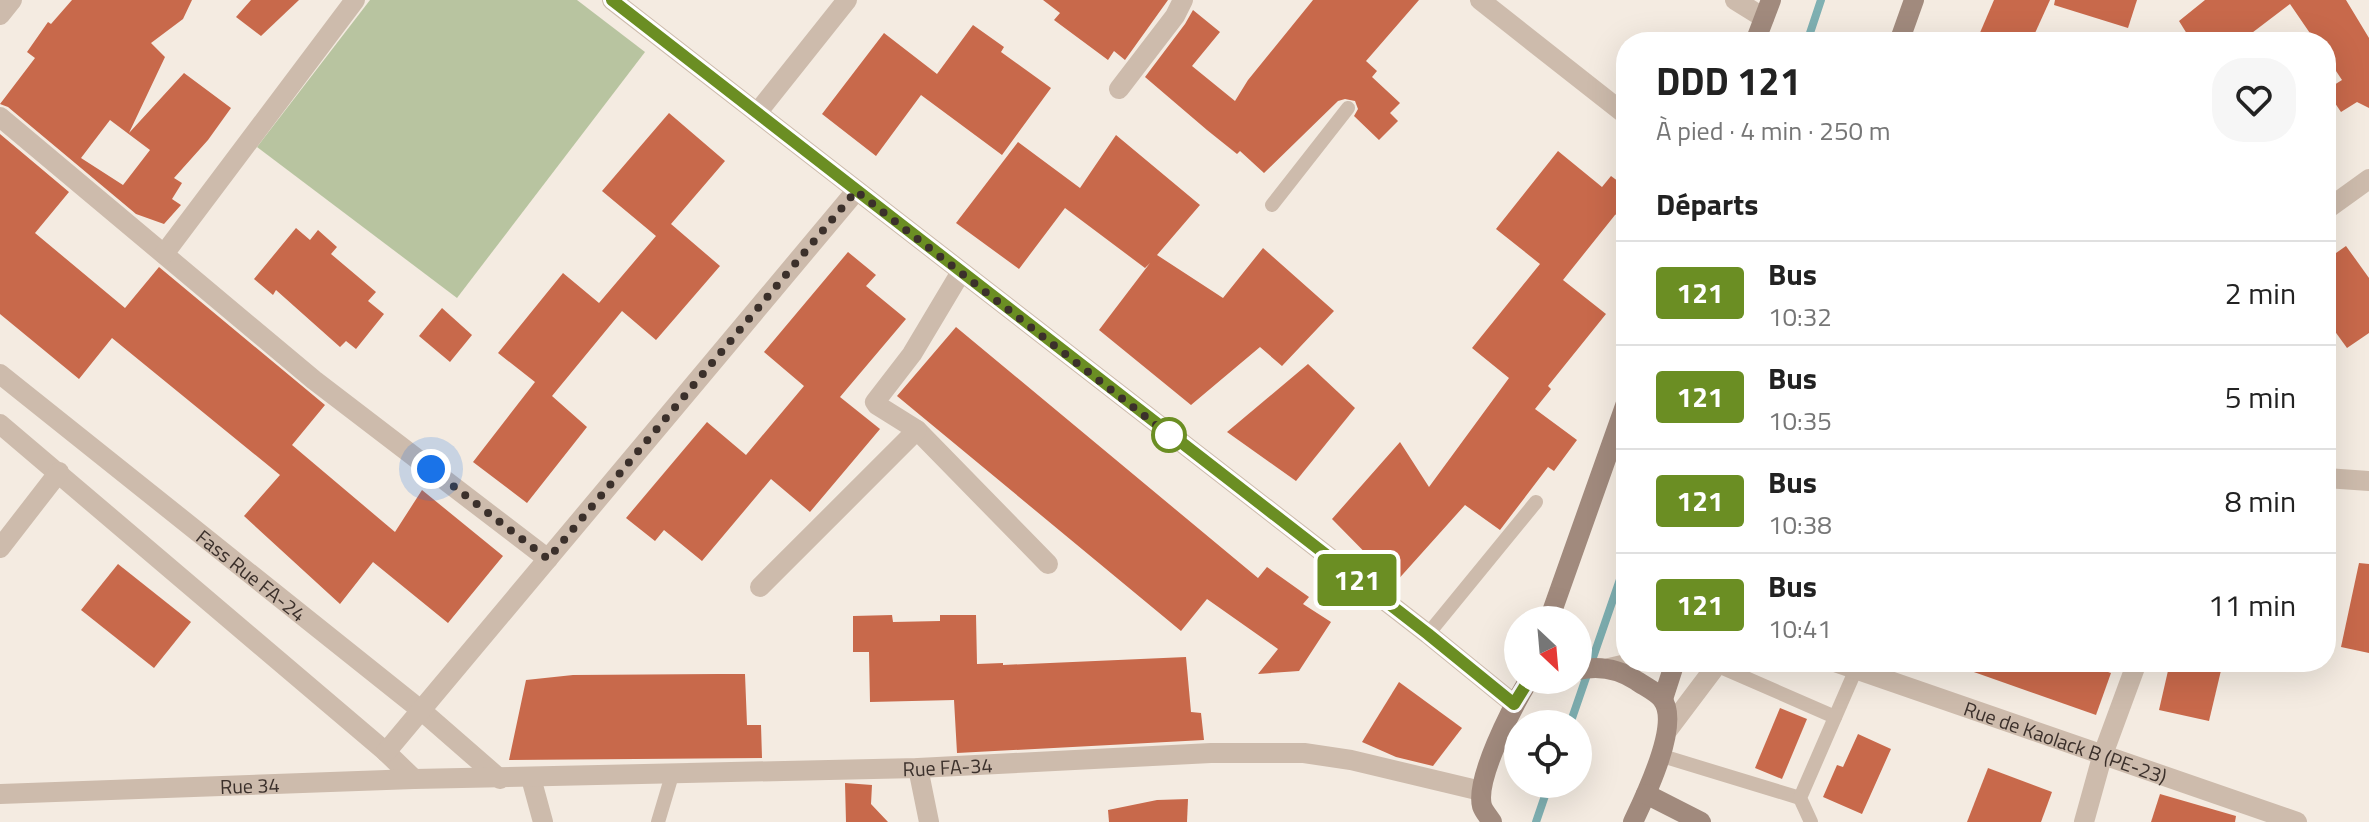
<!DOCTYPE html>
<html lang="fr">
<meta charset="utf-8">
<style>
body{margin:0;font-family:"Titillium Web",sans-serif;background:#f6f6f6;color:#222;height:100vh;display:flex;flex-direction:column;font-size:30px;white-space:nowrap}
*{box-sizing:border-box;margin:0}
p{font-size:26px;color:#767676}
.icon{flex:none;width:44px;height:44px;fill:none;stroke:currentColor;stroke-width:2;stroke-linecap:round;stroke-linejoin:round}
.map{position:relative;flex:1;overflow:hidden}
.side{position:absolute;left:1616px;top:32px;width:720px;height:640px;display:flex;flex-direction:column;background:#fff;border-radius:32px;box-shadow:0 8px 32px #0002}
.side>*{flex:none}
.badge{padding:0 16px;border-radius:6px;font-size:28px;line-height:52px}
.needle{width:52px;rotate:154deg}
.buttons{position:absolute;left:1504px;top:606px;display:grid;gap:16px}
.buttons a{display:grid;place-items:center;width:88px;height:88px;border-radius:50%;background:#fff;box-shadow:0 8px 32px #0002;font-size:40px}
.you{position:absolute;width:40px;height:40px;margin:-20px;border:6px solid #fff;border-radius:50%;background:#1a73e8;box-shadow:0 0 0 12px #1a73e833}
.map>.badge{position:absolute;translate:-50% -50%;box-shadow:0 0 0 4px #fff}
h2{padding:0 40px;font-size:30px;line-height:72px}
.round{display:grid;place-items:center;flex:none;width:84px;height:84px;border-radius:32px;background:#f6f6f6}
.summary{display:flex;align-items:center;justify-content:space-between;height:136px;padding:0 40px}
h1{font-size:38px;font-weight:700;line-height:60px}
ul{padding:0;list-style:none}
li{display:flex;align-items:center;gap:24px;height:104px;padding:0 40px;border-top:2px solid #e0e0e0}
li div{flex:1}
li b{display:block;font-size:30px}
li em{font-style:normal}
li .badge{min-width:88px;font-weight:700;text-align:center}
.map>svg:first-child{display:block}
.green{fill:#b8c4a0}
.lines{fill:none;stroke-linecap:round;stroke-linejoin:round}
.stream{stroke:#7fb0b2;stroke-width:8}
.building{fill:#c8694b;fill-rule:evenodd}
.lane{stroke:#cdbbac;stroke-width:14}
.street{stroke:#cdbbac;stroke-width:20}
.secondary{stroke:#a18a7d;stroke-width:20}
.line-casing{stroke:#fff;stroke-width:18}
.line{stroke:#6b8e23;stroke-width:12}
.walk{stroke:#3b302b;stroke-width:8;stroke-dasharray:0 14.4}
.stop-dot{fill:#fff;stroke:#6b8e23;stroke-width:4}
.labels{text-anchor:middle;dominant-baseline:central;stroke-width:6;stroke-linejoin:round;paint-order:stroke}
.street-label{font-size:20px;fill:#3b302b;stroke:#fbf5ee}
</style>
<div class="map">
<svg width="2369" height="822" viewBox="0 0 2369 822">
<rect width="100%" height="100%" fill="#f4ebe1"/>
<polygon class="green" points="370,0 577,0 645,52 457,298 257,147"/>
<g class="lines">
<g class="stream">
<polyline points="1807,42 1821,0"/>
<polyline points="1570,724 1626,562"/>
<polyline points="1536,822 1549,784"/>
</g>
</g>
<g class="building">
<path d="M72,0H192L183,19L151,43L165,57L129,133L184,73L231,108L208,140L174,178L182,183L172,199L181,205L164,224L136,214L8,107L0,104L35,58L27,52L48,22L51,24ZM110,120L150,150L123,185L81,158Z"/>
<polygon points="251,0 299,0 261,36 236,17"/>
<polygon points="1043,0 1168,0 1125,60 1114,51 1108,60 1054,20 1060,13"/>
<polygon points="1313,0 1419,0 1366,61 1377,71 1372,77 1400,103 1390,113 1398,121 1379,140 1354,116 1358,109 1355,101 1345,99 1338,101 1264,173 1240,151 1237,154 1207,130 1145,77 1185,24 1193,10 1220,32 1192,66 1235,101 1248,80"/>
<polygon points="1994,0 2050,0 2031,42 1976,42"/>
<polygon points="2055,0 2137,0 2128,28 2054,5"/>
<polygon points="2205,0 2346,0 2369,38 2369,108 2357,102 2341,112 2326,90 2342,80 2326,56 2326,42 2316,42 2290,4 2240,42 2192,42 2179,21"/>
<polygon points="973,25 1004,47 1001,52 1051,88 1002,155 921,95 876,156 822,114 884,33 937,74"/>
<polygon points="669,113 725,161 671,224 720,266 656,340 622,311 552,396 587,427 527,503 473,462 535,382 498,353 563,273 599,303 656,236 602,191"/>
<polygon points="0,134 69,192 35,233 125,308 159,267 325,405 292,445 395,532 422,490 503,556 448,623 373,562 340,604 244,516 280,475 112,338 79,379 0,314"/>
<polygon points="1116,135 1200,205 1157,255 1223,298 1263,248 1334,311 1282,366 1260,347 1191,405 1099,330 1150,263 1145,268 1065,208 1019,269 956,223 1018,142 1080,188"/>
<polygon points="1558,151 1602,187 1611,176 1626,187 1626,208 1615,215 1563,280 1606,314 1548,386 1551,389 1535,409 1577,440 1554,471 1548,467 1500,530 1465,505 1395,583 1332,519 1400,442 1429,487 1509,378 1472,348 1540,264 1496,229"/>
<polygon points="296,228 310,240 318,230 337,247 331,254 376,292 368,301 384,314 356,349 346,341 340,347 276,290 273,295 254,279"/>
<polygon points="2346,246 2369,278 2369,333 2347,348 2326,319 2326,260"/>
<polygon points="848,252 876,275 866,286 906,319 840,397 880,429 810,512 771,479 702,561 664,530 655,541 626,518 707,422 746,455 804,386 764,352"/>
<polygon points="442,308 472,335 450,362 419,336"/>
<polygon points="956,327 1258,578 1267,567 1309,597 1303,604 1331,622 1299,671 1258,674 1278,649 1207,599 1181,631 897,396"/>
<polygon points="1308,364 1355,408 1296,481 1227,432"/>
<polygon points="2359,563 2369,564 2369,653 2341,647"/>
<polygon points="118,564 191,622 154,668 81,610"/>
<polygon points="892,615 893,622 940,621 940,615 976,615 977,664 1003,663 1003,665 1186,657 1191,712 1201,713 1204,740 957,753 954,700 870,702 869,652 853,652 853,616"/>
<polygon points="1954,662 2079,662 2111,673 2096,715 1954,665"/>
<polygon points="2170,662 2223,662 2209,721 2159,710"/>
<polygon points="718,674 745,674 747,725 761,725 762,758 509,760 526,680 573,675"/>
<polygon points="1399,682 1462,728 1433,766 1396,757 1362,742"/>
<polygon points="1780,708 1807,719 1782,779 1755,768"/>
<polygon points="1858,734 1891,749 1862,814 1823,797 1837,765 1843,767"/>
<polygon points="1988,768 2052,792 2041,822 1967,822"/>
<polygon points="845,783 872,785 871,804 888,822 846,822"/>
<polygon points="2160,794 2236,816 2235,822 2151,822"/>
<polygon points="1188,799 1187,822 1109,822 1108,810 1157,800"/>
</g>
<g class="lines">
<g class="lane">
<polyline points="1272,205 1348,108"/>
<polyline points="1428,634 1536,502"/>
<polyline points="1716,665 1835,717"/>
<polyline points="1659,755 1800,798"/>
<polyline points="658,822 672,775"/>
<polyline points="1811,822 1800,798 1856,669"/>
</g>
<g class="street">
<polyline points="612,0 1428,634 1514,704"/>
<polyline points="1480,0 1626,115"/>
<polyline points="1735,0 1764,18"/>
<polyline points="0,15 12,0"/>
<polyline points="1119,89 1175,16 1183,0"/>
<polyline points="757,113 847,0"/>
<polyline points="0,117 314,380 548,559"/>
<polyline points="2326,210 2369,179"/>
<polyline points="164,254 355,0"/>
<polyline points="961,272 912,354 875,402 877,405 917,430 1048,564"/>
<path id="s1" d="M0,374L422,711L500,779"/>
<polyline points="0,424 386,752 414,779"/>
<polyline points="2326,478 2369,481"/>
<polyline points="0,548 59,472"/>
<polyline points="760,587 917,430"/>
<path id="s2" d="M1835,662L2297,822"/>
<polyline points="1609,668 1635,662"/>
<polyline points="1667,731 1719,662"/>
<polyline points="386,752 856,191"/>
<polyline points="918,768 929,822"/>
<polyline points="531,778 543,822"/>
<path id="s3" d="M0,794L414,779L918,768L1211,753H1304L1351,760L1481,791"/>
<polyline points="2084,822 2102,757 2137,662"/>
</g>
<g class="secondary">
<polyline points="1755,42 1771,0"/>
<polyline points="1899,42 1914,0"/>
<polyline points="1549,620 1626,403"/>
<path d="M1578,670C1600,665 1619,669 1637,681C1644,686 1657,692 1662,699C1681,723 1645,797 1633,822"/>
<polyline points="1663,699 1675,662"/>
<polyline points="1646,794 1701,822"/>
<path d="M1492,822C1489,817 1484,812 1482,806C1475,779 1512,708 1527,683L1537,680"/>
</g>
</g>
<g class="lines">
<defs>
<polyline id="line" points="612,0 1428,634 1514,704 1527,683 1537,680"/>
</defs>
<use href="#line" class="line-casing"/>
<use href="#line" class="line"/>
<polyline class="walk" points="431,469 548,559 856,191 1169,435"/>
</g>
<circle class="stop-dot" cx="1169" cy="435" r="16"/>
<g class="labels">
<g class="street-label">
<text stroke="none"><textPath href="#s1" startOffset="322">Fass Rue FA-24</textPath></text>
<text stroke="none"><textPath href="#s2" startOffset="244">Rue de Kaolack B (PE-23)</textPath></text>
<text stroke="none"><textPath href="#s3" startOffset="948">Rue FA-34</textPath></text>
<text stroke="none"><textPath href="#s3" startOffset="250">Rue 34</textPath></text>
</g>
</g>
</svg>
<div class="buttons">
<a><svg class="needle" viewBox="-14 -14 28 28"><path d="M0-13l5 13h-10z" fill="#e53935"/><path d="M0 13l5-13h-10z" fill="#767676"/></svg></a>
<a><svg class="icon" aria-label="locate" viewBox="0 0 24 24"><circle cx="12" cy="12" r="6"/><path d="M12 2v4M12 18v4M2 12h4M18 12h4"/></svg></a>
</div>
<div class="you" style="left:431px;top:469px"></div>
<b class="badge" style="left:1357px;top:580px;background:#6b8e23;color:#fff">121</b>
<section class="side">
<div class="summary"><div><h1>DDD 121</h1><p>À pied · 4 min · 250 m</p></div><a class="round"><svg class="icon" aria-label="heart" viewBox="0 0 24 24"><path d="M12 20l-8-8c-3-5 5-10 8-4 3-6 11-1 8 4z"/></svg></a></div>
<h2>Départs</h2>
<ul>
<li><span class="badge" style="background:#6b8e23;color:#fff">121</span><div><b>Bus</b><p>10:32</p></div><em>2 min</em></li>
<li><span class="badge" style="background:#6b8e23;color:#fff">121</span><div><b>Bus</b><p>10:35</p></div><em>5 min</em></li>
<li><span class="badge" style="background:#6b8e23;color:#fff">121</span><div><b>Bus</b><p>10:38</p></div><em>8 min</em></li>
<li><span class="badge" style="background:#6b8e23;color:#fff">121</span><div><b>Bus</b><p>10:41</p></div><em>11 min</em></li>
</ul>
</section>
</div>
